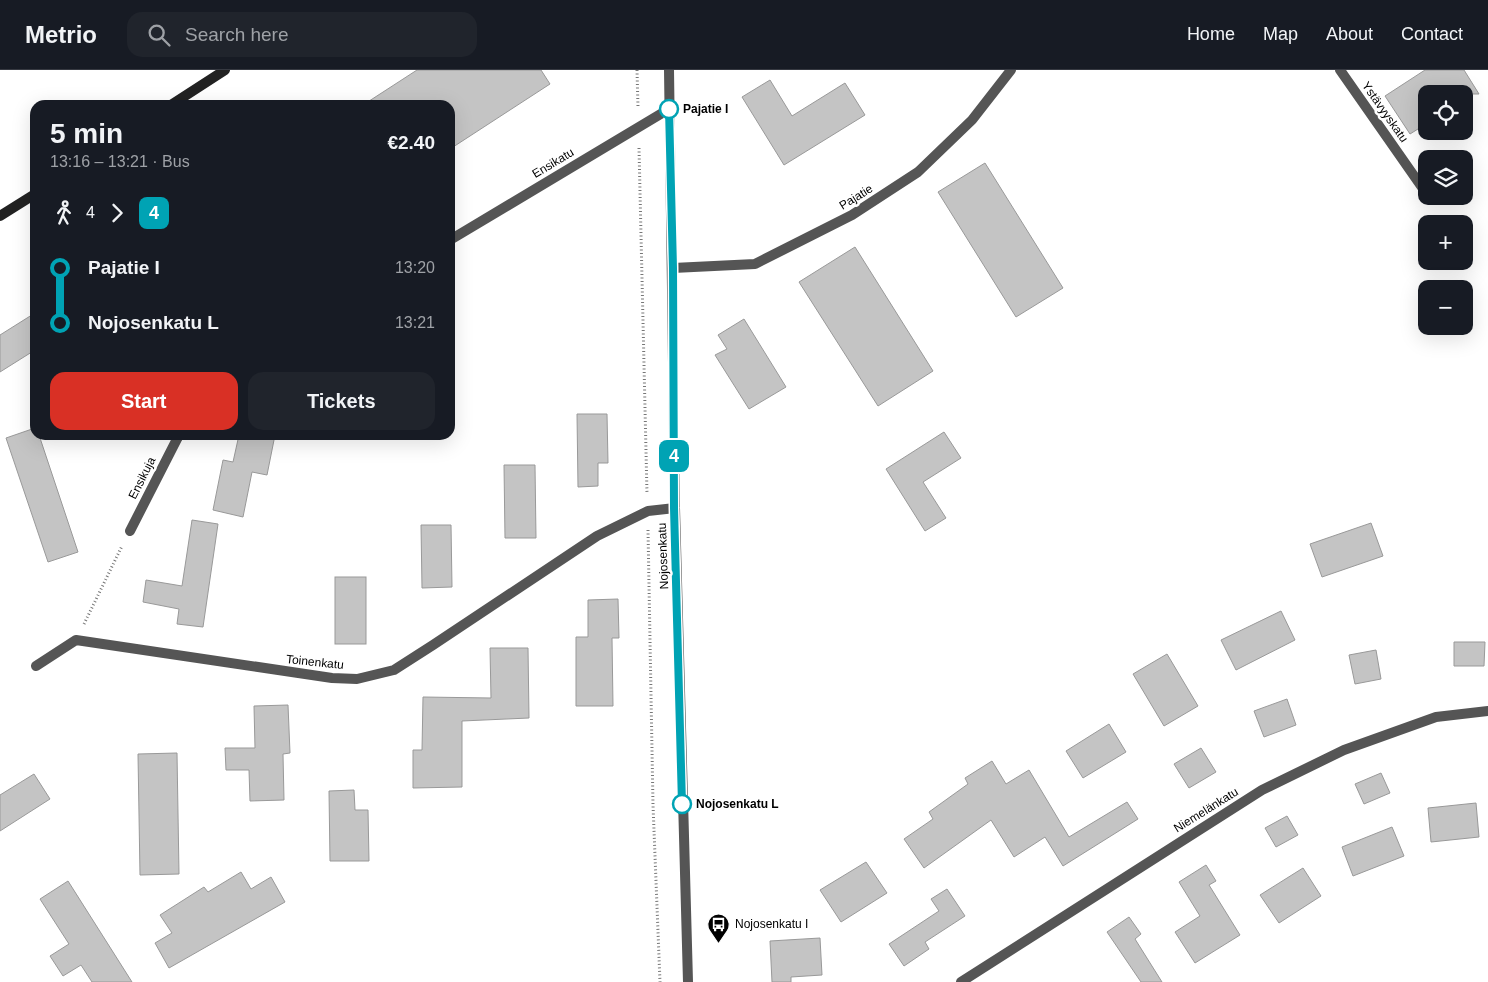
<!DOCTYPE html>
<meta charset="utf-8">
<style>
body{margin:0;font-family:Arial,sans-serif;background:#20242c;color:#f1f3f6;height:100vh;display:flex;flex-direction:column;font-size:19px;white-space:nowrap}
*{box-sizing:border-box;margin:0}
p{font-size:16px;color:#9ea1a6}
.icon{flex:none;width:28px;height:28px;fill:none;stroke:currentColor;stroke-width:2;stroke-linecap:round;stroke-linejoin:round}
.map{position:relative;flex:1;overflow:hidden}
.sheet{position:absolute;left:30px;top:30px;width:425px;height:340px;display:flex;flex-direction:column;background:#171b24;border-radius:15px;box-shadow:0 5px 20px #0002}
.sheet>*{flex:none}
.badge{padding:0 10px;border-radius:8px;font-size:18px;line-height:32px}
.controls{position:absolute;left:1418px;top:15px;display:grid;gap:10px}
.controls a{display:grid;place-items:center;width:55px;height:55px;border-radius:10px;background:#171b24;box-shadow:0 5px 20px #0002;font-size:25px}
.map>.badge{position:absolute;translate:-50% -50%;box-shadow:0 0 0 2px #fff}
.legs{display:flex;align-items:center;gap:8px;height:55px;padding:0 20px;font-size:16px}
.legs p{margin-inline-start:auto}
.summary{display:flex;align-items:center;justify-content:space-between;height:85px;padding:0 20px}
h1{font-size:28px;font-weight:700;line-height:38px}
.action{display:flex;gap:10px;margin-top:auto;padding:10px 20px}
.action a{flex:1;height:58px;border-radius:15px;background:#d93025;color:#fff;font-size:20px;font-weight:700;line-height:58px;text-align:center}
.action a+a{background:#20242c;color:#f1f3f6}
ul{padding:0 20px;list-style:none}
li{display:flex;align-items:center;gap:18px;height:55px;font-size:19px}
li i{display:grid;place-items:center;width:8px;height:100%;margin:0 6px;background:currentColor}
li i::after{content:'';width:12px;height:12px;margin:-6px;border:4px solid;border-radius:50%;background:#171b24}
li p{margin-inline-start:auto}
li:first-child i{background:linear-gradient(#0000 50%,currentColor 0)}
li:last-child i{background:linear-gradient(currentColor 50%,#0000 0)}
header{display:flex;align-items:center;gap:30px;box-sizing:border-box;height:70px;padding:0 25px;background:#171b24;border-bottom:1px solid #363941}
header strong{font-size:24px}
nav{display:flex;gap:28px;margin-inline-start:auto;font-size:18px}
.search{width:350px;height:45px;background:#20242c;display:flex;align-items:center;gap:12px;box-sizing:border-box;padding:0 18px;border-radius:15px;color:#9ea1a6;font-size:19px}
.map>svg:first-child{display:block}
.building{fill:#c4c4c4;stroke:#999}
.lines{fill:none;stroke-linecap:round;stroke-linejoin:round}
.path{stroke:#777;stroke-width:3;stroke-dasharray:1 2.5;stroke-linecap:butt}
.lane{stroke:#555;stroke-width:10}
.street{stroke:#555;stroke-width:10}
.secondary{stroke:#222;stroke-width:10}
.line-1-casing{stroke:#fff;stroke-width:11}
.line-1{stroke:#00a3b4;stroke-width:8}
.stop-1-dot{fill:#fff;stroke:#00a3b4;stroke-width:2.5}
.labels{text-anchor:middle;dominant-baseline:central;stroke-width:5;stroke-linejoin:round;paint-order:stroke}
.stop-label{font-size:12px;font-weight:bold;fill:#000;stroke:#fff;text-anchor:start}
.street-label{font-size:12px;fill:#000;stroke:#fff}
.poi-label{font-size:12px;fill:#000;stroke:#fff;text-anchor:start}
</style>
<header>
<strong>Metrio</strong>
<div class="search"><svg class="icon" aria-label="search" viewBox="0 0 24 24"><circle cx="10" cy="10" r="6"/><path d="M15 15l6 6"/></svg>Search here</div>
<nav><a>Home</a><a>Map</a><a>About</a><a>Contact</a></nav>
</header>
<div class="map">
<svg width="1488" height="912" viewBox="0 0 1488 912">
<rect width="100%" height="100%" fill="#fff"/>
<g class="building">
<polygon points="417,0 541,0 550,14 450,79 450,35 363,35"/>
<polygon points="1425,0 1464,0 1479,24 1426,24 1426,54 1410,64 1385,26"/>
<polygon points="770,10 792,46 845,13 865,45 784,95 742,27"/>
<polygon points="985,93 1063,218 1016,247 938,122"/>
<polygon points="855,177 933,301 878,336 799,212"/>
<polygon points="35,243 35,280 0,302 0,265"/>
<polygon points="744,249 786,317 749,339 715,285 727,279 718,265"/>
<polygon points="577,344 607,344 608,393 598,393 598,416 578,417"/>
<polygon points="35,358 35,365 39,365 78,482 48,492 6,368"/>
<polygon points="944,362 961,388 923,412 946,448 925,461 886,399"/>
<polygon points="239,365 275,365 267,405 252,402 243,447 213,440 223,390 233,392"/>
<polygon points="504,395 535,395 536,468 505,468"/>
<polygon points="192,450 218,454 203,557 177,554 179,539 143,532 146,510 182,516"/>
<polygon points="1371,453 1383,486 1322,507 1310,474"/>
<polygon points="421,455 451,455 452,517 422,518"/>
<rect x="335" y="507" width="31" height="67"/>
<polygon points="618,529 619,568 612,568 613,636 576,636 576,567 588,567 588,530"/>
<polygon points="1281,541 1295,570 1236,600 1221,570"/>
<polygon points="1454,572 1485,572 1484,596 1454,596"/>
<polygon points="490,578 528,578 529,648 462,651 462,717 413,718 413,680 422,680 423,627 491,628"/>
<polygon points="1376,580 1381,609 1355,614 1349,585"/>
<polygon points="1167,584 1198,636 1164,656 1133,604"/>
<polygon points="1287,629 1296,655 1264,667 1254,641"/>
<polygon points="288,635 290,683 283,684 284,730 250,731 249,700 226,700 225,678 255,678 254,636"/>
<polygon points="1109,654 1126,682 1083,708 1066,681"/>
<polygon points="1201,678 1216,702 1189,718 1174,694"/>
<polygon points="177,683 179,804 140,805 138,684"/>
<polygon points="992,691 1006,714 1029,700 1069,767 1127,732 1138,749 1063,796 1045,767 1014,787 991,750 924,798 904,769 933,749 929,742 968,714 965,708"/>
<polygon points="1381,703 1390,723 1364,734 1355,714"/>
<polygon points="34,704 50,729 0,761 0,725"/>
<polygon points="354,720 355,740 368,740 369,791 330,791 329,721"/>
<polygon points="1476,733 1479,767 1431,772 1428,738"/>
<polygon points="1287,746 1298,765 1276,777 1265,758"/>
<polygon points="1392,757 1404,786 1353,806 1342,777"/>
<polygon points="866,792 887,823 841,852 820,820"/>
<polygon points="1206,795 1216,811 1209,815 1240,865 1195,893 1175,862 1200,846 1179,812"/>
<polygon points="1303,798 1321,826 1279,853 1260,825"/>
<polygon points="241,802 251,819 271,807 285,832 169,898 155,873 172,863 160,845 204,817 208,822"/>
<polygon points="68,811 132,912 92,912 81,895 63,906 50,886 69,874 40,829"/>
<polygon points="947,819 965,846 925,872 929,879 904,896 889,874 939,841 931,829"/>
<polygon points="1129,847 1141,864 1135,869 1162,912 1141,912 1107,862"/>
<polygon points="820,868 822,905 791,907 791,912 772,912 770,871"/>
</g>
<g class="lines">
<g class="path">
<polyline points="637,0 638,37"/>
<polyline points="639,78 647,424"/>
<polyline points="648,460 653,735 660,912"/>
<polyline points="84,554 122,476"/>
</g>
<polyline class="lane" points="130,461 178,367"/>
<g class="street">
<polyline points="669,0 675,438 688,912"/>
<polyline points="1340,0 1426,123"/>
<polyline points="450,170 669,39"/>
<polyline points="673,198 755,194 852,145 918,102 972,50 1011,0"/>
<polyline points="178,367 179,365"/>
<polyline points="36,596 76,570 332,608 357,609 394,600 433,575 597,466 648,441 675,438"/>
<polyline points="961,912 1262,720 1344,680 1436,647 1488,641"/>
</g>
<g class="secondary">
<polyline points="171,35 225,0"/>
<polyline points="0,146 35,124"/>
</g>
</g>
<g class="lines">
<defs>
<polyline id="line-1" points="669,39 673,198 674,438 682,734"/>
</defs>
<use href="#line-1" class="line-1-casing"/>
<use href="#line-1" class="line-1"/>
</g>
<defs>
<symbol id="bus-pin" viewBox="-11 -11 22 30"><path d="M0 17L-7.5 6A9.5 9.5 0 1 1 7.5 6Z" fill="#000" stroke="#fff"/><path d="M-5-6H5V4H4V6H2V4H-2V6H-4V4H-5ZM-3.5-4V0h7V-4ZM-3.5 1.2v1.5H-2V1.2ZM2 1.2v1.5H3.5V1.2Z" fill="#fff"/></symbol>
</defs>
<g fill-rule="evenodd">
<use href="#bus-pin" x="706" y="842" width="25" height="34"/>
</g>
<g class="stop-1-dot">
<circle cx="669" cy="39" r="9"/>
<circle cx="682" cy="734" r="9"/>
</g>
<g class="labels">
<g class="stop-label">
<text x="683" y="39">Pajatie I</text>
<text x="696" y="734">Nojosenkatu L</text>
</g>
<g class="street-label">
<text transform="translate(1385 42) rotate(55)">Ystävyyskatu</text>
<text transform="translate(553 93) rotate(-31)">Ensikatu</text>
<text transform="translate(856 127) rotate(-32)">Pajatie</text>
<text transform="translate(142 408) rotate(-63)">Ensikuja</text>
<text transform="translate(663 486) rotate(-92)">Nojosenkatu</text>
<text transform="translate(315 592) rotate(6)">Toinenkatu</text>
<text transform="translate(1206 740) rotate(-32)">Niemelänkatu</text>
</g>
<g class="poi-label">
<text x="735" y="854">Nojosenkatu I</text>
</g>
</g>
</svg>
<div class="controls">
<a><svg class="icon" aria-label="locate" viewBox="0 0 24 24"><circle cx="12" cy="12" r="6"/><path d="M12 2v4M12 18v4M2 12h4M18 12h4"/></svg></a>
<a><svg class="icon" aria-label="layers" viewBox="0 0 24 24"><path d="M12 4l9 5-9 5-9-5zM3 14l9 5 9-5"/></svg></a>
<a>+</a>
<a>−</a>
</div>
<b class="badge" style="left:674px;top:386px;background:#00a3b4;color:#fff">4</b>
<section class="sheet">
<div class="summary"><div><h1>5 min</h1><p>13:16 – 13:21 · Bus</p></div><b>€2.40</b></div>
<div class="legs"><svg class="icon" aria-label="walk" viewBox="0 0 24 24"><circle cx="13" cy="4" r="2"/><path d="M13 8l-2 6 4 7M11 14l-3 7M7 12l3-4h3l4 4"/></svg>4<svg class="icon" aria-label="forward" viewBox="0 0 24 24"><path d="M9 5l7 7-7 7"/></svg><b class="badge" style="background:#00a3b4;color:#fff">4</b></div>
<ul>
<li><i style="color:#00a3b4"></i><b>Pajatie I</b><p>13:20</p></li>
<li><i style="color:#00a3b4"></i><b>Nojosenkatu L</b><p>13:21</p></li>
</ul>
<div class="action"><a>Start</a><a>Tickets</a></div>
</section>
</div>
